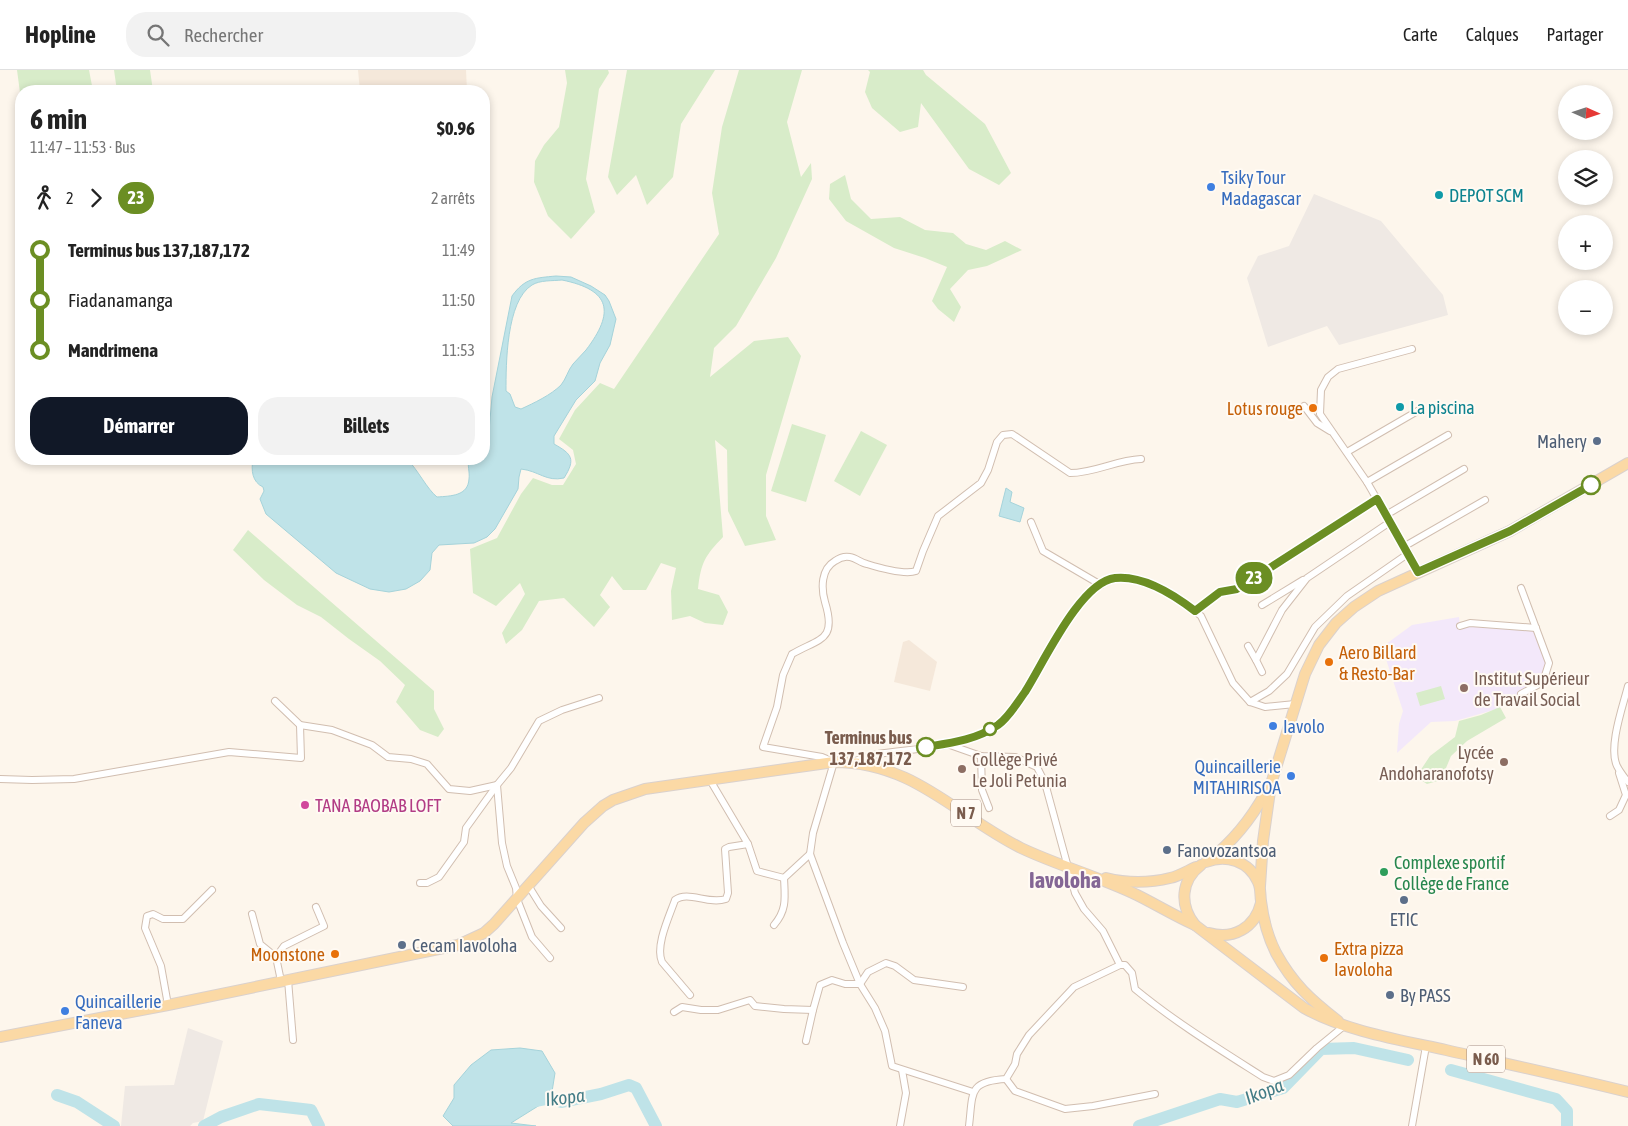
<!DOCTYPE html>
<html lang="fr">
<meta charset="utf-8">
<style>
body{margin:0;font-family:"Asap Condensed",sans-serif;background:#f2f2f2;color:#222;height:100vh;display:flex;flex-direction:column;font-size:19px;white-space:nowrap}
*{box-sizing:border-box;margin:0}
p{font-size:16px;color:#767676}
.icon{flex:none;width:28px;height:28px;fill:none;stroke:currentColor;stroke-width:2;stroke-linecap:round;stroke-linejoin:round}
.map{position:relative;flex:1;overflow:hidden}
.panel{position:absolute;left:15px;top:15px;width:475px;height:380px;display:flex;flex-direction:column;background:#fff;border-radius:20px;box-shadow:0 2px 8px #0003}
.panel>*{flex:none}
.badge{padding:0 10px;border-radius:16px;font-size:18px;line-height:32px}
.needle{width:32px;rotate:93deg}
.fabs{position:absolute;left:1558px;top:15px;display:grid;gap:10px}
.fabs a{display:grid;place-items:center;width:55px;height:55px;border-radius:50%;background:#fff;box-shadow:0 2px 8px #0003;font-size:25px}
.map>.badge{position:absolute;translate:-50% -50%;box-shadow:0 0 0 2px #fff}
.legs{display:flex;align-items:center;gap:8px;height:55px;padding:0 15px;font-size:16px}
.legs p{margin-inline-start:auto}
.overview{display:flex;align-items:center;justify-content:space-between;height:85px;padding:0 15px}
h1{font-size:28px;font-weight:700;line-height:38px}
.button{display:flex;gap:10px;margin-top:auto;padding:10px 15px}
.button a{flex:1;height:58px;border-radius:20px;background:#111827;color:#fff;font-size:20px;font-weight:700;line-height:58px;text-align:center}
.button a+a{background:#f2f2f2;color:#222}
ul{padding:0 15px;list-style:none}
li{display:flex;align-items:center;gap:18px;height:50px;font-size:19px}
li i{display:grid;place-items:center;width:8px;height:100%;margin:0 6px;background:currentColor}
li i::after{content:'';width:12px;height:12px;margin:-6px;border:4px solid;border-radius:50%;background:#fff}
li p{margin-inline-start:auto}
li:first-child i{background:linear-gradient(#0000 50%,currentColor 0)}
li:last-child i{background:linear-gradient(currentColor 50%,#0000 0)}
header{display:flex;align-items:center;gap:30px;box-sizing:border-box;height:70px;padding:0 25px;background:#fff;border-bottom:1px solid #e0e0e0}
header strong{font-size:24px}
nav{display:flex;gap:28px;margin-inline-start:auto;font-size:18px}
.search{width:350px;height:45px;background:#f2f2f2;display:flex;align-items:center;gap:12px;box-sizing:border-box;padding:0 18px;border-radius:20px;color:#767676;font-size:19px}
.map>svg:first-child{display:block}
.residential{fill:#f5e8da}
.industrial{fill:#efe9e4}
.education{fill:#f3e8fa}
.green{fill:#d8ecc9}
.water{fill:#bfe3e8;stroke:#a5d3da;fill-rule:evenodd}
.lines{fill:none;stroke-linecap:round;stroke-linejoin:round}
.river{stroke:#bfe3e8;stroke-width:12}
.minor-casing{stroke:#d1beb0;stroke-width:8}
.primary-casing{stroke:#dad1cd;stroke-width:12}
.minor{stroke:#fff;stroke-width:6}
.primary{stroke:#fbd9a5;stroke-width:10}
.line-1-casing{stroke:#fff;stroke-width:11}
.line-1{stroke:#6b8e23;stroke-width:8}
.shop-dot{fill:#3f7fe0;stroke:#fffaf3;stroke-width:2}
.culture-dot{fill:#0f9aa8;stroke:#fffaf3;stroke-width:2}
.food-dot{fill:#e8710a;stroke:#fffaf3;stroke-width:2}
.service-dot{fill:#5c6f8a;stroke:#fffaf3;stroke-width:2}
.stop-1-dot{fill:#fff;stroke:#6b8e23;stroke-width:2.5}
.education-dot{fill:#8d6e63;stroke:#fffaf3;stroke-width:2}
.hotel-dot{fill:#d1479c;stroke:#fffaf3;stroke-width:2}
.leisure-dot{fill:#2e9e5b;stroke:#fffaf3;stroke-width:2}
.labels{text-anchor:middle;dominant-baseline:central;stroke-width:4;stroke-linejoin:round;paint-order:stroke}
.shield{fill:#fffaf3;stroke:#a28b7f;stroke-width:1}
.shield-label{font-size:16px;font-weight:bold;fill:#7a5c4d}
.shop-label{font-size:18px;fill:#366cbe;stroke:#fffaf3;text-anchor:start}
.culture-label{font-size:18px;fill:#0d838f;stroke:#fffaf3;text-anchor:start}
.food-label{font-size:18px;fill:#c56008;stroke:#fffaf3;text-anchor:end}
.service-label{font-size:18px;fill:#4e5e75;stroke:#fffaf3;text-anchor:start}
.education-label{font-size:18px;fill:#785e54;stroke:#fffaf3;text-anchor:start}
.stop-label{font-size:18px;font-weight:bold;fill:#7a5c4d;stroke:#fffaf3;text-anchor:end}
.hotel-label{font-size:18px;fill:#b23c85;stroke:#fffaf3;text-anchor:start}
.leisure-label{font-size:18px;fill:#27864d;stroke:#fffaf3;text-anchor:start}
.water-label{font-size:19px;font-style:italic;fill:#437c86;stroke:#fffaf3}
.district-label{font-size:22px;font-weight:bold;fill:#846695;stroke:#fffaf3}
</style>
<header>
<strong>Hopline</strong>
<div class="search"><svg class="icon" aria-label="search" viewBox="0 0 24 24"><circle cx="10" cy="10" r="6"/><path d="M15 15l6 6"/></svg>Rechercher</div>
<nav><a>Carte</a><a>Calques</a><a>Partager</a></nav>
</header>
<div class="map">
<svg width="1628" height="1056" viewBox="0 0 1628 1056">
<rect width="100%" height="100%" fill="#fdf6ec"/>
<g class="residential">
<polygon points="358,0 466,0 467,21 360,21"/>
<polygon points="909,570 937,592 930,621 894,612 903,572"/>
</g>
<g class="industrial">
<polygon points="1314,124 1381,151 1443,225 1448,245 1339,275 1327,256 1268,277 1247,208 1258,186 1289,176"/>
<polygon points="188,958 223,971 203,1051 193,1053 190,1056 121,1056 125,1016 174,1015"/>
</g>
<polygon class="education" points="1459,547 1460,556 1535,560 1549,593 1543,612 1521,624 1518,633 1455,651 1431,652 1397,683 1399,654 1403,641 1382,577 1412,555"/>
<g class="green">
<polygon points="17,0 89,0 93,21 21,21 21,30"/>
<polygon points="114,0 150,0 153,21 117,21"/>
<polygon points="565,0 608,0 609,3 599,19 586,109 595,142 571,169 548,146 534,112 535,91 544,75 559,57 567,13"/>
<polygon points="627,0 715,0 681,54 673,107 647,135 636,105 617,125 608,107"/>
<path d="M739,0H802L787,52L801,107L811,93L812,109L776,188L736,256L714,278L710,307L754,271L788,267L801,286L766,405V446L776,470L745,476L728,441L727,380L715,370L723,467C705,486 701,492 698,519L719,525L728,542L723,555L705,553L690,546L672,550L671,521L676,498L661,493L646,520H623L612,506L600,525L610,537L594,557L564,528L539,531L522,560L506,574L502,563L525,524L520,513L496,536L473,523L470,479L497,468L521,424L533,408L552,415H563L576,394L573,380L559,369L575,340L600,313L614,319L719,164L712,123L722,57Z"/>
<polygon points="868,0 923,0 926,5 985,54 1011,103 999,115 969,99 921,33 918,57 900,62 872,38 865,22 870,2"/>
<polygon points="845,105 851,129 871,149 900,147 925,160 953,163 966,174 986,180 1005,171 1022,180 987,196 968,200 950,219 961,237 954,252 938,239 932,231 947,197 925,188 894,178 846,151 829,129 830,114"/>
<polygon points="792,354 826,365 806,432 771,421"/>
<polygon points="861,361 887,375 860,426 834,411"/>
<polygon points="248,460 434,621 434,639 444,659 438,667 420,660 396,632 405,615 380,591 349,569 321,547 297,535 264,510 233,480"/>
<polygon points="1441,616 1445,629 1420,636 1416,623"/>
<polygon points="1500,637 1506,648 1467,671 1451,686 1441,710 1427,714 1416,707 1430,686 1455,667 1459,651 1481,645"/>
</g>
<g class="water">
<path d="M556,206L571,207L591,216L605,225L609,231L616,249L610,275L600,293L595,311L576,330L554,366V374C572,384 576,389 564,408C546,412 539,401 521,399L519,407L518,419L495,459L487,467L474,473L439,475L432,483L430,500L420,511L406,519L389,522L370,519L336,503L266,444L260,429L264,421L263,417C252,412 251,400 253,389H407C418,400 427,419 437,427C451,426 468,426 469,409C470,402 467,395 469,389H484V375L489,361L492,327L512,226C525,208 535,208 556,206ZM562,210C611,220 615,242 586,280C582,285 577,289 573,294C568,300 566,309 561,315C551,325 534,333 521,339L515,337L510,324L506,321C506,295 506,231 532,215C540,210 552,211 562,210Z"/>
<polygon points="1006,418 1012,422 1010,432 1024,438 1020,452 999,446"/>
<polygon points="520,978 542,981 555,1003 551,1028 511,1053 536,1056 453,1056 443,1046 454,1028 454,1015 471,995 491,980"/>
</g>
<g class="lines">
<g class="river">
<polyline points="1451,1000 1556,1029 1567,1041 1567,1056"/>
<polyline points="57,1025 77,1032 114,1056"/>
<polyline points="535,1031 551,1028 561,1032 601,1024 629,1015 636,1018 656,1056"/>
<polyline points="204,1056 221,1047 259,1034 311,1040 319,1056"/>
<polyline points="1139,1056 1220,1029 1237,1032 1283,1018 1321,979 1354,978 1408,990"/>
</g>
<defs>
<g id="minor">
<polyline points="1412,279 1338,299 1328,307 1321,320 1320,344 1367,412 1419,502"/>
<polyline points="1304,336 1317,353 1330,361"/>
<polyline points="1347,382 1421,339"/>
<polyline points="1367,412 1448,365"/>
<polyline points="1386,445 1464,399"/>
<polyline points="1031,452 1043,481 1101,515"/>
<polyline points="1405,476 1485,430"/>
<polyline points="1521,518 1549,593 1543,612 1521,624"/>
<polyline points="1262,535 1303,510"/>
<polyline points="1195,541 1220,522 1237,519 1377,429"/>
<polyline points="1460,556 1470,553 1536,558"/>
<polyline points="1248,576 1256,590 1282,540 1307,508 1390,452"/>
<polyline points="1256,590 1262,602"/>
<path d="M1628,616C1623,636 1608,677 1617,696C1620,702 1624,707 1628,712"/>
<polyline points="275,631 300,655 332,660 372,675 388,687 411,689 427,694 449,719 470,721 497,715 511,698 539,651 562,640 599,628"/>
<polyline points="1250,632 1269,621 1287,604 1315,557 1347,526 1409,483"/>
<path d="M947,674L981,686L1015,687L1037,697L1045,713L1075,823L1084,839L1103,861L1120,895L1074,917L1029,965L1017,984L1015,994L1006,1009C968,1011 973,1023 969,1056"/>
<polyline points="981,686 982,720 989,738"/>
<path d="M852,692C861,689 869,686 878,684C915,678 969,678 999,654C1041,621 1060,526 1112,509C1122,505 1136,510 1145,513C1166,521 1184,531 1201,546L1233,613L1250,632L1265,637L1295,634"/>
<polyline points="0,709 32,710 74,709 229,682 301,688 300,655"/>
<polyline points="710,710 748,774 757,801 784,808"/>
<polyline points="497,715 502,773 507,796 516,818 517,829 532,867 550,888"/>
<polyline points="1610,746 1619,740 1626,725 1619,703"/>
<polyline points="420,813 427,813 439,807 464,772 466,758 497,715"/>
<polyline points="528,815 541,836 561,858"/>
<polyline points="252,844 260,874 276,887"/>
<path d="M774,855C787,840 785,828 784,808L810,784"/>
<path d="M1120,895H1125L1132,903L1135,919C1175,952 1219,979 1263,1007L1274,1011L1289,1005L1317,978L1344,956"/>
<polyline points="288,910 293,970"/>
<polyline points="281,911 276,887 284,876 324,856 316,837"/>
<path d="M690,925L662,892C655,876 669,847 675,830C688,820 708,835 726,829L728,823L725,779L729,777L748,774"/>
<polyline points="168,935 161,896 145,858 147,846 153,844 163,849 183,849 212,820"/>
<polyline points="674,942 682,937 701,940 718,940 750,930 755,936 784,939 813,940 820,915 832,910 845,914 860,914 868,902 886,893 895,896 914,910 963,917"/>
<polyline points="806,971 813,940"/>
<polyline points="1006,1009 1015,1021 1065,1039 1093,1036 1155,1024"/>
<path d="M973,1022L892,996L885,961L875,938L860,914L843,873L810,784L813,763L834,692L822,687L763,677L777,637L783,605L792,584C820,568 837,571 825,532C821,518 821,499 835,491C839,488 845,486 850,487C856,488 861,493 867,494C880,498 905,505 916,501L923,481L938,446L981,413L988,400L997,372L1003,365L1012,364L1070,403C1095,403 1116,390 1141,389"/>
<polyline points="900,1056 906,1023 902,1000"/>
<polyline points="1412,1056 1426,976"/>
</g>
<g id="primary">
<path d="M1209,790C1234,771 1251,749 1266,722"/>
<path d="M1206,792C1226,784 1249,791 1258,812C1261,818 1260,824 1261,831C1263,848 1268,867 1276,883C1293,914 1310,929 1338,951"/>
<path d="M1201,795C1181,810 1179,835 1195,855L1304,938C1345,961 1400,970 1446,980C1507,994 1568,1007 1628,1022"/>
<path d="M1106,808C1126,813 1150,813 1170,808C1179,806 1187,801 1196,797"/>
<polyline points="1260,816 1263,771 1271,714 1305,604 1319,575 1336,553 1354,537 1378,521 1510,461 1628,393"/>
<path d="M1209,863C1233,870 1255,858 1261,833"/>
<path d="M0,967L168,935L458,875L484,863L494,854L584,753L603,736L613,730L645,719L834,692C914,692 955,745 1021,778C1059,796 1100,807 1137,825C1157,835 1175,846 1195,855"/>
</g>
</defs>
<use href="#minor" class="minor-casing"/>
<use href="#primary" class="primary-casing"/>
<use href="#minor" class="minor"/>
<use href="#primary" class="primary"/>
</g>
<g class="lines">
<defs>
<path id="line-1" d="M926,677C951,673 976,670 998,655C1009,647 1017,633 1025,622C1043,594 1080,512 1115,508C1143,505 1173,524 1195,541L1220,522L1237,519L1377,429L1418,502L1510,461L1591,415"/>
</defs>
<use href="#line-1" class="line-1-casing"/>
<use href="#line-1" class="line-1"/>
</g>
<g class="shop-dot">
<circle cx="1211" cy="117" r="5"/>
<circle cx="1273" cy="656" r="5"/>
<circle cx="1291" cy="706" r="5"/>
<circle cx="65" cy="941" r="5"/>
</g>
<g class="culture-dot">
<circle cx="1439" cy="125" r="5"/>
<circle cx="1400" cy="337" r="5"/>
</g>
<g class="food-dot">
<circle cx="1313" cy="338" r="5"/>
<circle cx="1329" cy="592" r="5"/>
<circle cx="335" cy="884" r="5"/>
<circle cx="1324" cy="888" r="5"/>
</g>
<g class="service-dot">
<circle cx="1597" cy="371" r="5"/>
<circle cx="1167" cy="780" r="5"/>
<circle cx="1404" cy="830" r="5"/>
<circle cx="402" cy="875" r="5"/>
<circle cx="1390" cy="925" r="5"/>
</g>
<g class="stop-1-dot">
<circle cx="1591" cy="415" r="9"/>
<circle cx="990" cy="659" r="6"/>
<circle cx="926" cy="677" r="9"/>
</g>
<g class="education-dot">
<circle cx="1464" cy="618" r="5"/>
<circle cx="1504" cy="692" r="5"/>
<circle cx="962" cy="699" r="5"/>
</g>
<circle class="hotel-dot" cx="305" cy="735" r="5"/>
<circle class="leisure-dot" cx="1384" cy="802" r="5"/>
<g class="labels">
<g class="shield">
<rect x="951" y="729.5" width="30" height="27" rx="4"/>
<rect x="1467" y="975.5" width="38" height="27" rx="4"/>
</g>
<g class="shield-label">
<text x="966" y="743">N 7</text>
<text x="1486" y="989">N 60</text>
</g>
<g class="shop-label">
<text x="1221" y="107">Tsiky Tour<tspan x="1221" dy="21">Madagascar</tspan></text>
<text x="1283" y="656">Iavolo</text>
<text x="1281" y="696" text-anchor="end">Quincaillerie<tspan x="1281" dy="21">MITAHIRISOA</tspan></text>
<text x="75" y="931">Quincaillerie<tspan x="75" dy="21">Faneva</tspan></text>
</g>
<g class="culture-label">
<text x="1449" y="125">DEPOT SCM</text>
<text x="1410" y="337">La piscina</text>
</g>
<g class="food-label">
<text x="1303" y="338">Lotus rouge</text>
<text x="1339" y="582" text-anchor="start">Aero Billard<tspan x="1339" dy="21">&amp; Resto-Bar</tspan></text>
<text x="1334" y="878" text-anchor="start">Extra pizza<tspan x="1334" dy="21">Iavoloha</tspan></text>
<text x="325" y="884">Moonstone</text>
</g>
<g class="service-label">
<text x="1587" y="371" text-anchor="end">Mahery</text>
<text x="1177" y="780">Fanovozantsoa</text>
<text x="1404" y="849" text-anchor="middle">ETIC</text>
<text x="412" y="875">Cecam Iavoloha</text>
<text x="1400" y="925">By PASS</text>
</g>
<g class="education-label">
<text x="1474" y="608">Institut Supérieur<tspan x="1474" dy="21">de Travail Social</tspan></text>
<text x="1494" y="682" text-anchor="end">Lycée<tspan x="1494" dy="21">Andoharanofotsy</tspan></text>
<text x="972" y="689">Collège Privé<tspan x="972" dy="21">Le Joli Petunia</tspan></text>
</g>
<g class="stop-label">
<text x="912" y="667">Terminus bus<tspan x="912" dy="21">137,187,172</tspan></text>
</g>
<g class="hotel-label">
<text x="315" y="735">TANA BAOBAB LOFT</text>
</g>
<g class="leisure-label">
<text x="1394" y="792">Complexe sportif<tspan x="1394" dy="21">Collège de France</tspan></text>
</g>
<g class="water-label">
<text transform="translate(1264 1021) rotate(-22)">Ikopa</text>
<text transform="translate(565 1027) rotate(-7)">Ikopa</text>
</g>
<g class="district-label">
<text x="1065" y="810">Iavoloha</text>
</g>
</g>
</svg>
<div class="fabs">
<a><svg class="needle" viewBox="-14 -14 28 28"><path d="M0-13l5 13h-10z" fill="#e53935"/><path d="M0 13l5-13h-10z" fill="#767676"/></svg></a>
<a><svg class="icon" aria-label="layers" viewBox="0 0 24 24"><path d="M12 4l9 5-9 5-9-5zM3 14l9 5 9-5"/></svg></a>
<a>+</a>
<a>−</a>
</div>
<b class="badge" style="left:1254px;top:508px;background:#6b8e23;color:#fff">23</b>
<section class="panel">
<div class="overview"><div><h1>6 min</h1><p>11:47 – 11:53 · Bus</p></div><b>$0.96</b></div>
<div class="legs"><svg class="icon" aria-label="walk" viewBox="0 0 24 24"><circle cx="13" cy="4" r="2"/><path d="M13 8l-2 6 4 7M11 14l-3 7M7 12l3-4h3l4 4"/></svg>2<svg class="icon" aria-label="forward" viewBox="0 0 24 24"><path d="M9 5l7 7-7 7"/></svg><b class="badge" style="background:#6b8e23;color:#fff">23</b><p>2 arrêts</p></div>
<ul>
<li><i style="color:#6b8e23"></i><b>Terminus bus 137,187,172</b><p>11:49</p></li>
<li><i style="color:#6b8e23"></i><span>Fiadanamanga</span><p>11:50</p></li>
<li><i style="color:#6b8e23"></i><b>Mandrimena</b><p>11:53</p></li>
</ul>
<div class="button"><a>Démarrer</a><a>Billets</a></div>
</section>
</div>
